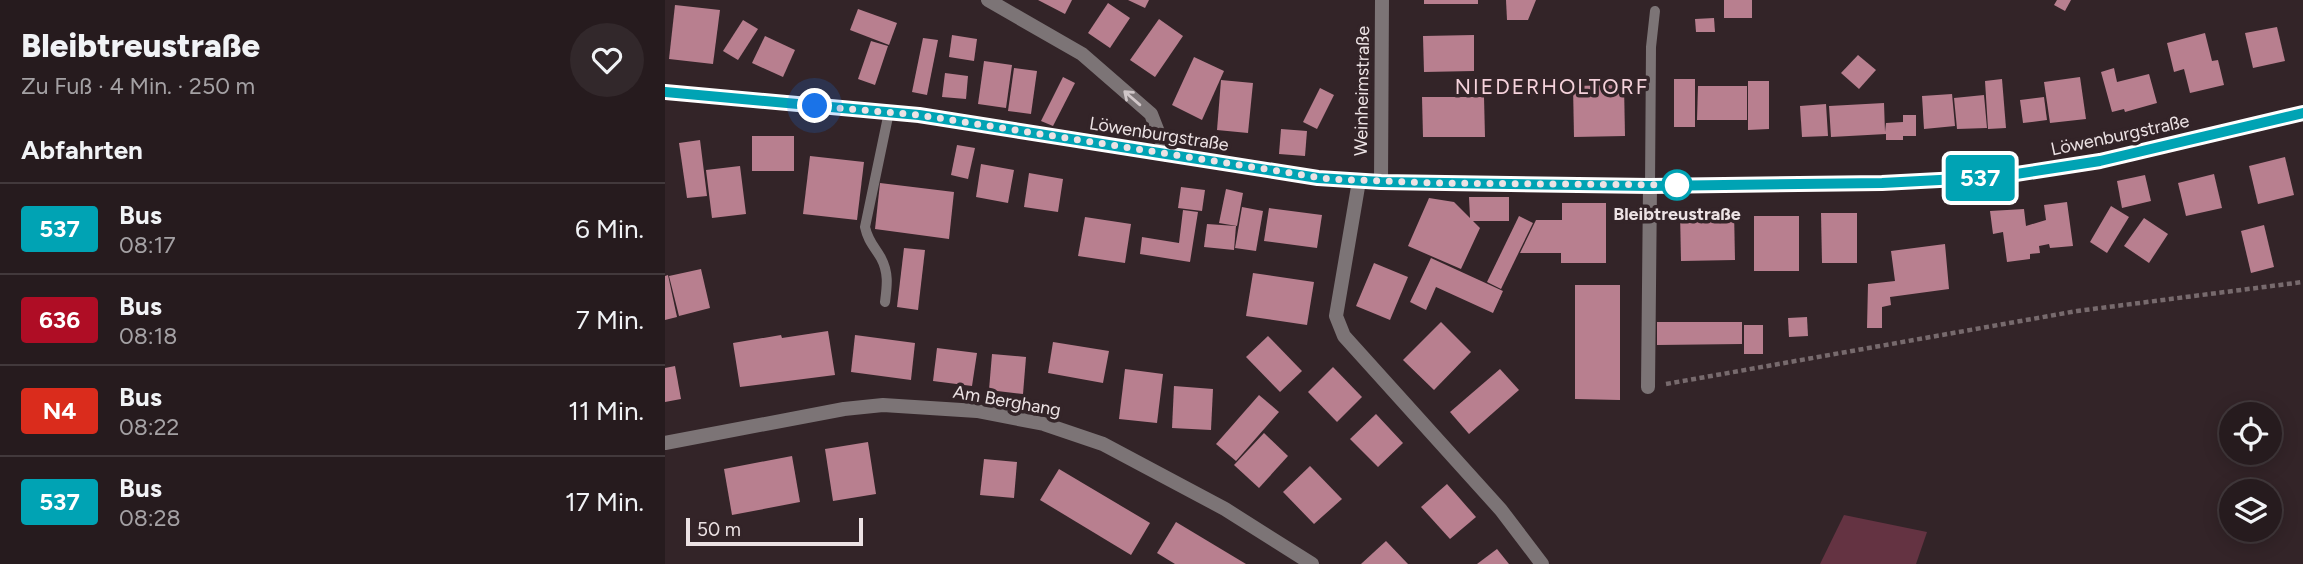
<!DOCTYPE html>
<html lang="de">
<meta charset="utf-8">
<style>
body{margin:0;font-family:Figtree,sans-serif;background:#32282b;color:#f1f3f6;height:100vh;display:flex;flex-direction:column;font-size:26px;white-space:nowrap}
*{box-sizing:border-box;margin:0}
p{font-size:23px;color:#a4a1a4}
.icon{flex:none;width:38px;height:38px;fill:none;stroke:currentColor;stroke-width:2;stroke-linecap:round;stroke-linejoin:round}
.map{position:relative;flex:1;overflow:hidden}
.panel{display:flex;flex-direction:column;background:#261b1e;width:665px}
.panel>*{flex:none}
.badge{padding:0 14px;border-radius:5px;font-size:24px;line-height:46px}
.controls{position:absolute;left:1554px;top:402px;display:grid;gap:14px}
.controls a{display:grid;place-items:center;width:63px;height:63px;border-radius:50%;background:#261b1e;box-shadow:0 4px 18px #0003,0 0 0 2px #42393c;font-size:35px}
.scale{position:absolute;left:21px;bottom:18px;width:177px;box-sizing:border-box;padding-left:7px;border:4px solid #ece2e4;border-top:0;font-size:19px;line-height:24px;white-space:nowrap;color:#ece2e4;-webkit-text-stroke:5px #332428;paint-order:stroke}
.you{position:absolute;width:35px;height:35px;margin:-18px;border:5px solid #fff;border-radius:50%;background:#1a73e8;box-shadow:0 0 0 10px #1a73e833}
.map>.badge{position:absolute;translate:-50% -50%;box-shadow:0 0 0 4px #fff}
h2{padding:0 21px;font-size:26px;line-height:63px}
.round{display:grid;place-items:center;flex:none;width:74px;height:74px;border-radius:37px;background:#32282b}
.overview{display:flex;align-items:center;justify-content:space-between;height:119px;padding:0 21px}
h1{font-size:33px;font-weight:800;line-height:52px}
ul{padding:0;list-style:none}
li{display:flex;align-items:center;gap:21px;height:91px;padding:0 21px;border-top:2px solid #42393c}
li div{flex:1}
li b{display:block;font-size:26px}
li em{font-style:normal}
li .badge{min-width:77px;font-weight:700;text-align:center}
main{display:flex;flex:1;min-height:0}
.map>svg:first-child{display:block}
.green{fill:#643342}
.building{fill:#b87f8f}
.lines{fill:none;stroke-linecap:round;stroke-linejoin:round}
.path{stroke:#776a6d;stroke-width:4.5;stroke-dasharray:5 3.5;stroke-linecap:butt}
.lane{stroke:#7c7476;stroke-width:10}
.street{stroke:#7c7476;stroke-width:14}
.secondary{stroke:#ab9ea1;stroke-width:14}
.oneway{stroke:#d0c6c8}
.line-casing{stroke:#fff;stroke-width:16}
.line{stroke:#00a3b4;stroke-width:10}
.walk{stroke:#ece2e4;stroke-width:7;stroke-dasharray:0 12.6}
.stop-dot{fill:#fff;stroke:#00a3b4;stroke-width:3.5}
.labels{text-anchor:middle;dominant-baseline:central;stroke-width:7;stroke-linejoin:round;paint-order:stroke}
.street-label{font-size:18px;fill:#ece2e4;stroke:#332428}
.stop-label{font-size:18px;font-weight:bold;fill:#ece2e4;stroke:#332428}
.quarter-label{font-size:21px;letter-spacing:2px;fill:#f5d2db;stroke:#332428}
</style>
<main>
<section class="panel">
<div class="overview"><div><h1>Bleibtreustraße</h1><p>Zu Fuß · 4 Min. · 250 m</p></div><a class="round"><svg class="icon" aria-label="heart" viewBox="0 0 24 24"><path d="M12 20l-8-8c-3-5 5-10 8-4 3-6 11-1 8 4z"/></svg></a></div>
<h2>Abfahrten</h2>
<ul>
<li><span class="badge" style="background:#00a3b4;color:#fff">537</span><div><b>Bus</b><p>08:17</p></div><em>6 Min.</em></li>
<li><span class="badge" style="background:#af0d25;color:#fff">636</span><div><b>Bus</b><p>08:18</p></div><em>7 Min.</em></li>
<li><span class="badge" style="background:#da2c1c;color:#fff">N4</span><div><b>Bus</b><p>08:22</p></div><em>11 Min.</em></li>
<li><span class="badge" style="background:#00a3b4;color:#fff">537</span><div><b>Bus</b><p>08:28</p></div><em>17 Min.</em></li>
</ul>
</section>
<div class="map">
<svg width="1638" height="564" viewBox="0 0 1638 564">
<rect width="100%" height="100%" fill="#332428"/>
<polygon class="green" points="1179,515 1262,532 1251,564 1155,564"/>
<g class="building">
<polygon points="373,0 407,0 400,14"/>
<polygon points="463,0 484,0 480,8"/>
<rect x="759" y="0" width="54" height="4"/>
<polygon points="841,0 871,0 863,20 842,20"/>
<rect x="1059" y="0" width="28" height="18"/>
<polygon points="1392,0 1406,0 1400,11 1389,5"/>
<polygon points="443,3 465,18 445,48 423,33"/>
<polygon points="10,5 55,10 48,64 4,59"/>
<polygon points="193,9 232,23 224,45 185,30"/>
<polygon points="1049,18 1050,32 1031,32 1030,19"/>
<polygon points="494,19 518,36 490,77 465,60"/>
<polygon points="78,20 93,29 73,60 58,51"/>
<polygon points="1612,27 1620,61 1588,68 1580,33"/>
<polygon points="1540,33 1547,61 1553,60 1559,85 1525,93 1519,69 1509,72 1502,43"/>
<polygon points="287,35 312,39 309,61 284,57"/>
<polygon points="809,35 809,71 759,72 758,36"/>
<polygon points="100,36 130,50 118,77 87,63"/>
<polygon points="258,38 273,40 262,95 247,92"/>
<polygon points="206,41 223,46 210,85 193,79"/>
<polygon points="1193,55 1211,70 1194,89 1176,73"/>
<polygon points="529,57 559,71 537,120 507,105"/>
<polygon points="319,61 347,65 341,108 313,104"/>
<polygon points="349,68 372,71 366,114 343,111"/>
<polygon points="1449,68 1452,82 1484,74 1492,103 1460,112 1459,109 1447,112 1436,72"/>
<polygon points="280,73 303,76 301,99 277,97"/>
<polygon points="398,77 410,83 388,126 376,121"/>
<polygon points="1415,77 1421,119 1385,123 1379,82"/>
<rect x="1009" y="79" width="21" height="48"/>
<polygon points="1337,79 1341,128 1323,129 1320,81"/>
<polygon points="556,80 588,83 583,133 552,130"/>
<polygon points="1083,81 1104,81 1104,129 1083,130"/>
<polygon points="959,85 960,136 909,137 908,86"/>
<polygon points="1033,86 1082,86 1082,120 1032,120"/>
<polygon points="655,88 669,95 652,129 638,122"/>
<polygon points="1287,94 1290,126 1259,129 1257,96"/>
<polygon points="1319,95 1322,128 1292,129 1289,98"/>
<polygon points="757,97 819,97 820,137 758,137"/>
<polygon points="1379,97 1382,120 1358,123 1355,100"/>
<polygon points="1219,103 1220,132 1221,123 1238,122 1238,115 1251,115 1251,136 1238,136 1238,140 1221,140 1221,134 1166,137 1164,106"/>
<polygon points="1161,104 1163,136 1137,137 1135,106"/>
<polygon points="616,129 642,131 640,156 614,154"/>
<rect x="87" y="136" width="42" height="35"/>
<polygon points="35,140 42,196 22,198 14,143"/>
<polygon points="292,145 310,148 303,179 286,175"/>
<polygon points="145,156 199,162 192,220 138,214"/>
<polygon points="1620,157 1629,195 1593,204 1584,166"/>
<polygon points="316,164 349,170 343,203 311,197"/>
<polygon points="75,166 81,214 47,218 41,170"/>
<polygon points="364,173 398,179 393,212 359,207"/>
<polygon points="1549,174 1557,208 1521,216 1513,183"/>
<polygon points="1480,175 1486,201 1457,208 1452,181"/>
<polygon points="215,183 289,192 284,239 210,229"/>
<polygon points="516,187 540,190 537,211 513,208"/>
<polygon points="561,189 578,193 572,226 554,223"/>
<polygon points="804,197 844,197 844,221 808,221 815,228 796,269 743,246 764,198 789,202 805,218"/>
<polygon points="1402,202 1408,246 1385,248 1384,244 1374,246 1375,253 1365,254 1365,259 1342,262 1338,232 1328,234 1325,211 1359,209 1361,226 1381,220 1379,205"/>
<polygon points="897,203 941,203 941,263 896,263 896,253 855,253 871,220 897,220"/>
<polygon points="1446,206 1464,217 1442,253 1425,242"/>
<polygon points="577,207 598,211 591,251 570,248"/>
<polygon points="604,208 657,215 652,248 599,241"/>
<polygon points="518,210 533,212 525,262 475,254 477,237 514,243"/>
<polygon points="1069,210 1070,260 1016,261 1015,211"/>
<polygon points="1156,213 1192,213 1192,263 1157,263"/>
<polygon points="854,216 868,223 836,289 822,282"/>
<rect x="1089" y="216" width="45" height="55"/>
<polygon points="420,217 466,224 460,263 413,256"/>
<polygon points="1479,218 1503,234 1484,263 1459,246"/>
<polygon points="542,224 571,226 569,250 539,247"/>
<polygon points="1599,225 1609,267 1586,273 1576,231"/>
<polygon points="1280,244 1284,289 1225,297 1226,305 1217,307 1217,328 1202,328 1203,284 1230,281 1226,251"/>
<polygon points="239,248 260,250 253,310 232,307"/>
<polygon points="766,258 838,291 828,313 771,287 761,310 745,302"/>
<polygon points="709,263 743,277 725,320 691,306"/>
<polygon points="36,269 45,308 14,316 4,276"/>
<polygon points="588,273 649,282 642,325 581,316"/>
<polygon points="3,275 12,317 0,320 0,276"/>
<polygon points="910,285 955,285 955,400 910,399"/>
<polygon points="1142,317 1143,336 1124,337 1123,318"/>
<polygon points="776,322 806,352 769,390 738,360"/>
<polygon points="992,322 1077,322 1077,344 992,345"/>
<rect x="1079" y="325" width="19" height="29"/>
<polygon points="163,331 170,375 75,387 68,343 116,335 117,338"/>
<polygon points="190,335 250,343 246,380 186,372"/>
<polygon points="603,336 637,371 615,392 581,357"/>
<polygon points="388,342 444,351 438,383 383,373"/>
<polygon points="272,348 312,353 307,386 268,381"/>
<polygon points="327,354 361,357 358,394 324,390"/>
<polygon points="10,366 16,399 0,402 0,368"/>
<polygon points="668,367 697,397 672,422 643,392"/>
<polygon points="460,369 498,374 492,423 454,419"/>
<polygon points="835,369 854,390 804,434 785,412"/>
<polygon points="509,386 548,389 546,430 507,428"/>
<polygon points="594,395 614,412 571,461 551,444"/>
<polygon points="711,414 738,443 713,467 685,439"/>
<polygon points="599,433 623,456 594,488 569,465"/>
<polygon points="203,442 211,494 168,501 160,449"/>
<polygon points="127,456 135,502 67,515 59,469"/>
<polygon points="319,459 352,462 349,498 315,495"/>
<polygon points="645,466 677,499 649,524 618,492"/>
<polygon points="394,469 485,523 466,555 375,500"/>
<polygon points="782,484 811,517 785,539 756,507"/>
<polygon points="511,522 581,564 510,564 492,553"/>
<polygon points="721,541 743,564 696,564"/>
<polygon points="832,549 844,564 812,564"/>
</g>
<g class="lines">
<polyline class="path" points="1001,384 1412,311 1638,282"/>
<g class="lane">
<polyline points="985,186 986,47 990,11"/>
<path d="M220,302C222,286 224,273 216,258C209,246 203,241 200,227L224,112"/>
</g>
<g class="street">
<polyline points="323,0 417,54 486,114 502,155"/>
<polyline points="694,181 671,316 679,336 836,510 877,564"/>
<polyline points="716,182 717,0"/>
<polyline points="983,387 985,186"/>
<polyline points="0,443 179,409 218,405 312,411 379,424 438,444 560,509 647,564"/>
</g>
<polyline class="secondary" points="0,92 254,115 653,178 716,182 985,186 1217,183 1332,177 1435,161 1638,113"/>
</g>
<defs><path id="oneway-shaft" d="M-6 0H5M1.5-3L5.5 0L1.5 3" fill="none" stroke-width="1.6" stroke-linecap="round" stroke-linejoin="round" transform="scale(1.75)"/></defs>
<use class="oneway" href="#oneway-shaft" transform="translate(467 98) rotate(-139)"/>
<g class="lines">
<defs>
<polyline id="line" points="0,92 254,115 653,178 716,182 985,186 1217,183 1332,177 1435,161 1638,113"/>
</defs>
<use href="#line" class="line-casing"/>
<use href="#line" class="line"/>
<polyline class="walk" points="150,106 254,115 664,179 766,183 1012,185"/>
</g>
<circle class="stop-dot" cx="1012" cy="185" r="14"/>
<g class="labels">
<g class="street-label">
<text transform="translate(697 91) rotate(-89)">Weinheimstraße</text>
<text transform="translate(494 134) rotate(9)">Löwenburgstraße</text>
<text transform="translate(1455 135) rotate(-12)">Löwenburgstraße</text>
<text transform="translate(342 401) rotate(10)">Am Berghang</text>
</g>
<g class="stop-label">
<text x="1012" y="214">Bleibtreustraße</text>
</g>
<g class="quarter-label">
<text x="887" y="86">NIEDERHOLTORF</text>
</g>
</g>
</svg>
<div class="controls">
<a><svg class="icon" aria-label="locate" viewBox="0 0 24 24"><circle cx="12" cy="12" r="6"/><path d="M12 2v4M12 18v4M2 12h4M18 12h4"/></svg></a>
<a><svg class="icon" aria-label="layers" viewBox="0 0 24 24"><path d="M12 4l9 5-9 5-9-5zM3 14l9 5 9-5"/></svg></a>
</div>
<div class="scale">50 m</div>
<div class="you" style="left:150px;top:106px"></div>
<b class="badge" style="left:1315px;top:178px;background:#00a3b4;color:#fff">537</b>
</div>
</main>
